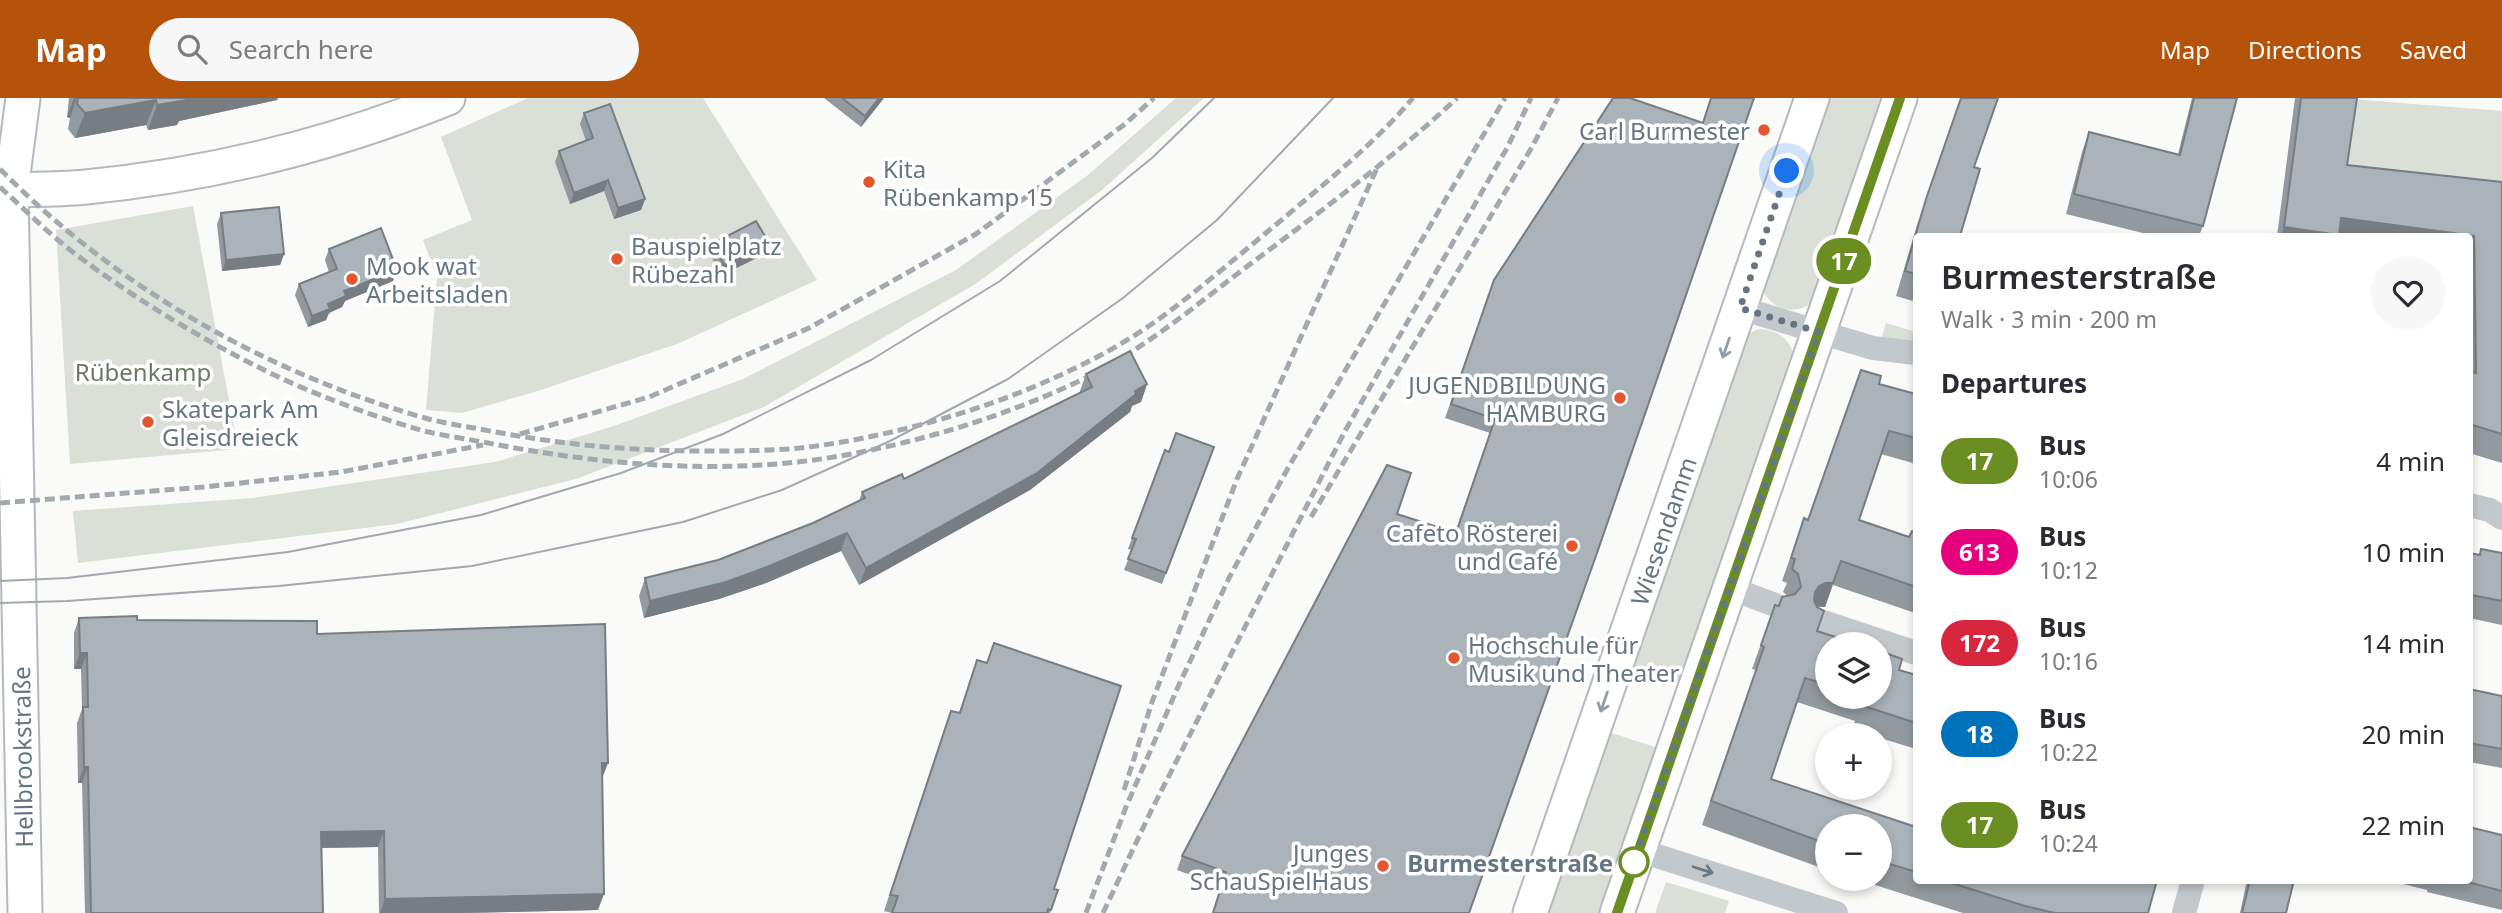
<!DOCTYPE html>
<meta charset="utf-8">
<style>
body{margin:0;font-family:"Noto Sans",sans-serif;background:#f7f7f7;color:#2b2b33;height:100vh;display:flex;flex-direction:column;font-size:26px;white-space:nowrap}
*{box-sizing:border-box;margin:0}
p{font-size:23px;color:#7c7c81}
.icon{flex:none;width:38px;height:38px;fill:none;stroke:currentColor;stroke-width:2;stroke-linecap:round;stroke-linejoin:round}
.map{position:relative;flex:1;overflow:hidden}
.drawer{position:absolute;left:1913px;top:135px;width:560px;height:651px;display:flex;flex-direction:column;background:#fff;border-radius:7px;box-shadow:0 4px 10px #0003}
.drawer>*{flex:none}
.badge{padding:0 14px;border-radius:23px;font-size:24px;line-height:46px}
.buttons{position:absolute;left:1815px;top:534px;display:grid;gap:14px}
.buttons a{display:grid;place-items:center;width:77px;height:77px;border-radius:50%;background:#fff;box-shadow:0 4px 10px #0003;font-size:35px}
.you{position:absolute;width:35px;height:35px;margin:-18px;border:5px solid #fff;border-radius:50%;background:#1a73e8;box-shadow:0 0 0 10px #1a73e833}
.map>.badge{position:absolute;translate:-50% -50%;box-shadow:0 0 0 4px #fff}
h2{padding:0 28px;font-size:26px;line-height:63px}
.round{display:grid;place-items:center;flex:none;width:74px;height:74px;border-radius:37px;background:#f7f7f7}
.head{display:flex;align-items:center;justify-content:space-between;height:119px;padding:0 28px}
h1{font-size:33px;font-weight:600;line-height:52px}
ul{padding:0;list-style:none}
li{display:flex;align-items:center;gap:21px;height:91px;padding:0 28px}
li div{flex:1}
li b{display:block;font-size:26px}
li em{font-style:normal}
li .badge{min-width:77px;font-weight:700;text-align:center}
header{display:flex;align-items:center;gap:42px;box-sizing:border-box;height:98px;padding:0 35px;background:#b45309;color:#fff}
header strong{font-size:33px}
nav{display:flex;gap:38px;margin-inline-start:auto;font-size:24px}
.search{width:490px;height:63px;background:#f7f7f7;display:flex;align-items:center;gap:18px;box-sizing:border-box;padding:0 24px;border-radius:38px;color:#7c7c81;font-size:26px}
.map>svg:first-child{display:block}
.green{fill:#dadfd7}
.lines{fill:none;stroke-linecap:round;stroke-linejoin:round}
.secondary-casing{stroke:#b3babf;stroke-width:37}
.street{stroke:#c3c8cc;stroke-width:24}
.secondary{stroke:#fff;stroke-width:33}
.tram{stroke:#a2aab0;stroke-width:2}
.rail{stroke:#a2aab0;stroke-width:5;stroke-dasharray:10 5;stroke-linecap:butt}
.wall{fill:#929a9f}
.shaded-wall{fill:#777d82}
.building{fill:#aab3b9;stroke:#777d82;stroke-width:2}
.oneway{stroke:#939fa8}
.oneway2{stroke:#6a7a87}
.line-casing{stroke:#fff;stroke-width:16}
.line{stroke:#6b8e23;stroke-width:10}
.walk{stroke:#657683;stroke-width:7;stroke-dasharray:0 12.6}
.poi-dot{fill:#e4572e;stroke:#fff;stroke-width:2.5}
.stop-dot{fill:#fff;stroke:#6b8e23;stroke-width:3.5}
.labels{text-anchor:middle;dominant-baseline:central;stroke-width:7;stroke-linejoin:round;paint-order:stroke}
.poi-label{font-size:24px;fill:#657683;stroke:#fff;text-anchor:start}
.park-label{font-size:24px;fill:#687a64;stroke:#fff}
.street-label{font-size:24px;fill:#657683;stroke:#fff}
.stop-label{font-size:24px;font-weight:bold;fill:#657683;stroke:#fff;text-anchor:end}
</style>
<header>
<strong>Map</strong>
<div class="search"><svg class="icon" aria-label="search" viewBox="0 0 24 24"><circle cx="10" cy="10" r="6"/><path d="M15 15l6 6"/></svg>Search here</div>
<nav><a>Map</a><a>Directions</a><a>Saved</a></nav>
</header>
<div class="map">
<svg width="2502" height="815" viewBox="0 0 2502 815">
<rect width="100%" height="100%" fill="#fafaf8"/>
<g class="green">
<polygon points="528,0 703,0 817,182 677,246 541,292 462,315 426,312 437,179 423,142 472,122 441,39"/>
<polygon points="1176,0 1204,0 1102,92 977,185 764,309 576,381 397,426 78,465 73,413 253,400 495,364 611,329 743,281 956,172 1088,77"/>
<path d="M1825,0H1884L1812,206C1791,217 1774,212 1763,193Z"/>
<polygon points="2351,1 2502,13 2502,111 2336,105"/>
<polygon points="193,108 238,351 70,366 56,132"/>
<polygon points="1886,225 1916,234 1916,242 1881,242"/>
<path d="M1758,231C1777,232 1788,239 1794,257L1681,585L1628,566L1744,238Z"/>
<polygon points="1606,633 1658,650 1602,815 1542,815"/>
<polygon points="1666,784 1729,803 1725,815 1655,815"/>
</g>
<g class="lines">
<defs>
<g id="secondary">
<polyline points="23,0 11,92 25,815"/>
<path d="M0,92C28,91 57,92 86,89C210,77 332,47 448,0"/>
<polyline points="1530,815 1812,0"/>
<polyline points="1617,815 1900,0"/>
</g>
</defs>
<use href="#secondary" class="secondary-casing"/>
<g class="street">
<polyline points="1740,210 1873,250 1916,255"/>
<polyline points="2469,407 2490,412 2502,420"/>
<polyline points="1730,490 1778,508"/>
<polyline points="1820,523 1916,555"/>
<polyline points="1638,752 1836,815"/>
<polyline points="2184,815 2193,782"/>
</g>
<use href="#secondary" class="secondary"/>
<g class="tram">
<polyline points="0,483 67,480 288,454 481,417 621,375 723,336 871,262 1000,183 1152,60 1214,0"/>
<polyline points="0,505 67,503 279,488 472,468 683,424 782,392 890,343 1008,281 1123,200 1217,122 1333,0"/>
</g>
<g class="rail">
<path d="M0,71C116,189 266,275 425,320C443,325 462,328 480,331C555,346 628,353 703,353C735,353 768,353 800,350C881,341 980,314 1054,280C1090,264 1127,244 1159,221C1200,191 1239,157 1278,125C1325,85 1373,47 1413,0"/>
<path d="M0,89C24,111 48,135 74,155C135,201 201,241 270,275C318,298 372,318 424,333C445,338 467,341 488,345C602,367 725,378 840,358C920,344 1002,319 1075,285C1137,257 1191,211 1245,170C1317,116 1391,62 1457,0"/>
<polyline points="520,336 649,299 809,230 976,136 1125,26 1154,0"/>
<polyline points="0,405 204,389 341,374 483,347"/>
<polyline points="1311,419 1532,49 1558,0"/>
<polyline points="1124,692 1152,604 1237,381 1377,70"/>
<polyline points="1086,815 1126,709 1178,589 1229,480 1288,370 1505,0"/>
<polyline points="1103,815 1151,713 1345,333 1507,50 1531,0"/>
</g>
</g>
<g class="wall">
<polygon points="69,0 278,0 277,2 179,23 177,27 148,32 146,27 75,40 68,31 70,20 67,19"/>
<polygon points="824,0 884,0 861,29"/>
<polygon points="1613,0 1469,815 1212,815 1221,788 1177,772 1182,758 1397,416 1455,435 1490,335 1445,320 1494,182"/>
<polygon points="1961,0 1916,138 1916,204 1896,198 1917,127"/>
<polygon points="2192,0 2237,0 2203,128 2199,138 2155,138 2066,116 2082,54 2089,34 2178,56"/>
<polygon points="2295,0 2357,0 2347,67 2502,84 2502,365 2469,355 2469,138 2277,138"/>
<polygon points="584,15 645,101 641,112 614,121 604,93 570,106 555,64 559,53 586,43 580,26"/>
<polygon points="221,115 284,156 280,167 222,173 217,126"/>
<polygon points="714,145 769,145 765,156 720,178 710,156"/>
<polygon points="329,151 393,183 345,203 342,209 329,215 326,222 308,229 295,197 299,186 329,174 325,162"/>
<polygon points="1086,276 1147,286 1141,304 1132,308 1130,314 1030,392 859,487 841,453 766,485 719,501 644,520 639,498 645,480 718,462 813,425 859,403 862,394 904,381 1080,295 1080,293"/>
<polygon points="1879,286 1916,296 1916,366 1881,356 1859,422 1909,439 1916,435 1916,513 1915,515 1833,487 1825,509 1817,509 1817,533 1827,546 1827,598 1880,598 1899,572 1916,577 1916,651 1880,640 1880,637 1872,637 1852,631 1855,623 1797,604 1771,681 1916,729 1916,782 2102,782 2110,784 2110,782 2157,782 2148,815 1963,815 1853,780 1880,780 1880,728 1827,728 1827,772 1702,727 1756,572 1752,571 1775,507 1779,508 1788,498 1783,494 1787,485 1782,483 1804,420 1808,421"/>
<polygon points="1214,349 1162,486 1124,472 1132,452 1128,451 1132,440 1169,354"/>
<polygon points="2481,451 2502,455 2502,527 2469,520 2469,455 2479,457"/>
<polygon points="79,520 137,522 317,536 608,665 602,680 598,812 462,815 379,815 378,749 321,750 323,815 85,815 82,685 78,685 77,625 82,611 81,571 74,571 74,535"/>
<polygon points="977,562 1054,791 1058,792 1050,815 892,815 884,813 945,629 959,615"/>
<polygon points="2469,591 2502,598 2502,670 2469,664"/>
<polygon points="2502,737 2502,812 2427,794 2427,792 2387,782 2469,782"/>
<polygon points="2247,782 2294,782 2286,815 2240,815"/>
</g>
<g class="shaded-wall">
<polygon points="74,0 77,0 70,20 67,19"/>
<polygon points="185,0 278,0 277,2 179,23 177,27 148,32 157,7"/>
<polygon points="879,0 884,0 861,29 865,18"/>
<polygon points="156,2 146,27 75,40 85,15"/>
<polygon points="608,82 604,93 570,106 574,95"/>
<polygon points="645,101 641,112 614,121 618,110"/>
<polygon points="2341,120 2474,138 2469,151 2469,138 2281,138 2284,129"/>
<polygon points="769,145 765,156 720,178 724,167"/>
<polygon points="284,156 280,167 222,173 226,162"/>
<polygon points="397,172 393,183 345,203 342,209 329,215 326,222 308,229 312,218 344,193"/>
<polygon points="1147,286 1141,304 1132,308 1130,314 1030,392 859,487 866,470 1135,293"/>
<polygon points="847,435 841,453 766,485 719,501 644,520 650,503"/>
<polygon points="1826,485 1833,485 1825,509 1818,508 1811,511 1815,494 1819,488"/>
<polygon points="80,555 87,555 81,571 74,571"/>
<polygon points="602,665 608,665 602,680"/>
<polygon points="84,669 88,669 82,685 78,685"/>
<polygon points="384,733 378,749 315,750 321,734"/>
<polygon points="604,796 598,812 462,815 380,815 385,801"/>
</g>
<g class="building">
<polygon points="78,0 186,0 187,2 157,7 156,2 85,15 77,6"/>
<polygon points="842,0 879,0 865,18"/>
<polygon points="1613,0 1630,0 1703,25 1711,0 1754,0 1597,455 1469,815 1213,815 1226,774 1182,758 1387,367 1411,375 1397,416 1456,435 1495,321 1451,306 1494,182"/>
<polygon points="1961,0 1998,0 1974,69 1980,71 1960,138 1916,138 1916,176 1905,173 1926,101"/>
<polygon points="2194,0 2237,0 2203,128 2074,96 2089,34 2180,57"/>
<polygon points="2301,0 2357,0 2347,67 2502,84 2502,336 2469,326 2469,273 2476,275 2474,138 2341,120 2339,137 2284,129"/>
<polygon points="610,6 645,101 618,110 608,82 574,95 559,53 593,40 584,15"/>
<polygon points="279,109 284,156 226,162 221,115"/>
<polygon points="756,123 769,145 724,167 714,145"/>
<polygon points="381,130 397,172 344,193 346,198 328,206 330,211 312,218 299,186 337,171 329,151"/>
<polygon points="1130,253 1147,286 1135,293 1136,296 1037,375 866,470 847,435 772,467 726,484 650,503 645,480 718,462 813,425 865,400 862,394 902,376 904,381 1092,289 1086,276"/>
<polygon points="1861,272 1881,278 1879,286 1916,296 1916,340 1889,333 1859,422 1909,439 1912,433 1916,435 1916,489 1841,463 1833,485 1826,485 1819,488 1815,494 1814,502 1817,509 1824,513 1817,533 1857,546 1827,546 1827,587 1805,580 1771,681 1916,729 1916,774 1880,763 1880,728 1827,728 1827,746 1711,703 1764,549 1761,547 1775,507 1779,508 1782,499 1795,496 1801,489 1798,476 1792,471 1795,461 1791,460 1804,420 1808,422"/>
<polygon points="1176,335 1214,349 1166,475 1128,461 1136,441 1132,440 1165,352 1169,354"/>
<polygon points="2481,451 2502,455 2502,503 2471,497 2469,502 2469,455 2480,457"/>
<polygon points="137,518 137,522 317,523 317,536 605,526 608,665 602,665 604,796 385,801 384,733 321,734 323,815 91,815 88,669 84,669 83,609 88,609 87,555 80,555 79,520"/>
<polygon points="994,545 1121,588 1054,791 1058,792 1051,812 1048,811 1047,815 892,815 898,798 890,797 951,613 960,615 977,562 987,565"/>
<polygon points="1880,553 1902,561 1899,572 1916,577 1916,625 1861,607 1863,599 1861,598 1880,598"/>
<polygon points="2469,591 2502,598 2502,651 2469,645"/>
<polygon points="2469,729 2502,737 2502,793 2460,782 2469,782"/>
<polygon points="1942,782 2102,782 2112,785 2113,782 2157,782 2148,815 2055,815 2025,808"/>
<polygon points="2250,782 2294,782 2286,815 2242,815"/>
</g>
<defs><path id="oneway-shaft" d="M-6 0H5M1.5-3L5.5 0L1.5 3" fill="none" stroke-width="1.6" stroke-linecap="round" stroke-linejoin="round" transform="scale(1.75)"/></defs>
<g class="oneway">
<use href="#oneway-shaft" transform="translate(1726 250) rotate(109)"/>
<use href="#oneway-shaft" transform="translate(1604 604) rotate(109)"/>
</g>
<use class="oneway2" href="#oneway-shaft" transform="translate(1703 772) rotate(18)"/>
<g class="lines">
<defs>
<polyline id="line" points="1617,815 1900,0"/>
</defs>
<use href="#line" class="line-casing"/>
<use href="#line" class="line"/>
<polyline class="walk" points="1634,764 1633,766 1819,234 1740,210 1787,73"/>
</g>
<g class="poi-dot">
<circle cx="1764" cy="32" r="7"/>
<circle cx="869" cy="84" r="7"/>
<circle cx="617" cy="161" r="7"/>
<circle cx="352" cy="181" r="7"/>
<circle cx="1620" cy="300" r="7"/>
<circle cx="148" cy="324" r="7"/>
<circle cx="1572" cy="448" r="7"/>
<circle cx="1454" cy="560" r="7"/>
<circle cx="1383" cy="768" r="7"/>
</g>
<circle class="stop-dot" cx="1634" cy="764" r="14"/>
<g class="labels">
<g class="poi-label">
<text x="1750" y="32" text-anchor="end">Carl Burmester</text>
<text x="883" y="70">Kita<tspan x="883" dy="28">Rübenkamp 15</tspan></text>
<text x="631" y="147">Bauspielplatz<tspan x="631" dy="28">Rübezahl</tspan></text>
<text x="366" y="167">Mook wat<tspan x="366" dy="28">Arbeitsladen</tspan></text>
<text x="1606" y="286" text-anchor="end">JUGENDBILDUNG<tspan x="1606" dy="28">HAMBURG</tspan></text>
<text x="162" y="310">Skatepark Am<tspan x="162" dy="28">Gleisdreieck</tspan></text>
<text x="1558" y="434" text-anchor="end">Cafeto Rösterei<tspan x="1558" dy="28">und Café</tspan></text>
<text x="1468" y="546">Hochschule für<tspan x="1468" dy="28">Musik und Theater</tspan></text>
<text x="1369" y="754" text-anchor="end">Junges<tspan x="1369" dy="28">SchauSpielHaus</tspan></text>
</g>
<g class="park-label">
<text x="143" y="273">Rübenkamp</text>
</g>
<g class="street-label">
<text transform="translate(1663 433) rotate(-71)">Wiesendamm</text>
<text transform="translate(22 659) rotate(-91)">Hellbrookstraße</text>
</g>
<g class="stop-label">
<text x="1613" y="764">Burmesterstraße</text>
</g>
</g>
</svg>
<div class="buttons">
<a><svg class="icon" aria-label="layers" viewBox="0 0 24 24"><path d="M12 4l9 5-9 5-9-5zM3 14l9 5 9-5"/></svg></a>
<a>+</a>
<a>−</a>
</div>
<div class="you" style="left:1787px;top:73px"></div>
<b class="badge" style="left:1844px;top:163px;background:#6b8e23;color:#fff">17</b>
<section class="drawer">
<div class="head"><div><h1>Burmesterstraße</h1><p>Walk · 3 min · 200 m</p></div><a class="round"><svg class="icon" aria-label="heart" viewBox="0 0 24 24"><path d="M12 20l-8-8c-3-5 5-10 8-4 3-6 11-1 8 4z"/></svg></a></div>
<h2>Departures</h2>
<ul>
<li><span class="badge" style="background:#6b8e23;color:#fff">17</span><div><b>Bus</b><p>10:06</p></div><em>4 min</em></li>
<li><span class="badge" style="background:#e6007e;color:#fff">613</span><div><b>Bus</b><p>10:12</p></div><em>10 min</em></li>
<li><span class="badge" style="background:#d7263d;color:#fff">172</span><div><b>Bus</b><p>10:16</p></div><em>14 min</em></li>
<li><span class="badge" style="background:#0072bc;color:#fff">18</span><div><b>Bus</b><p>10:22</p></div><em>20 min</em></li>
<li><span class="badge" style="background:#6b8e23;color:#fff">17</span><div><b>Bus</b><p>10:24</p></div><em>22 min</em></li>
</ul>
</section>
</div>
